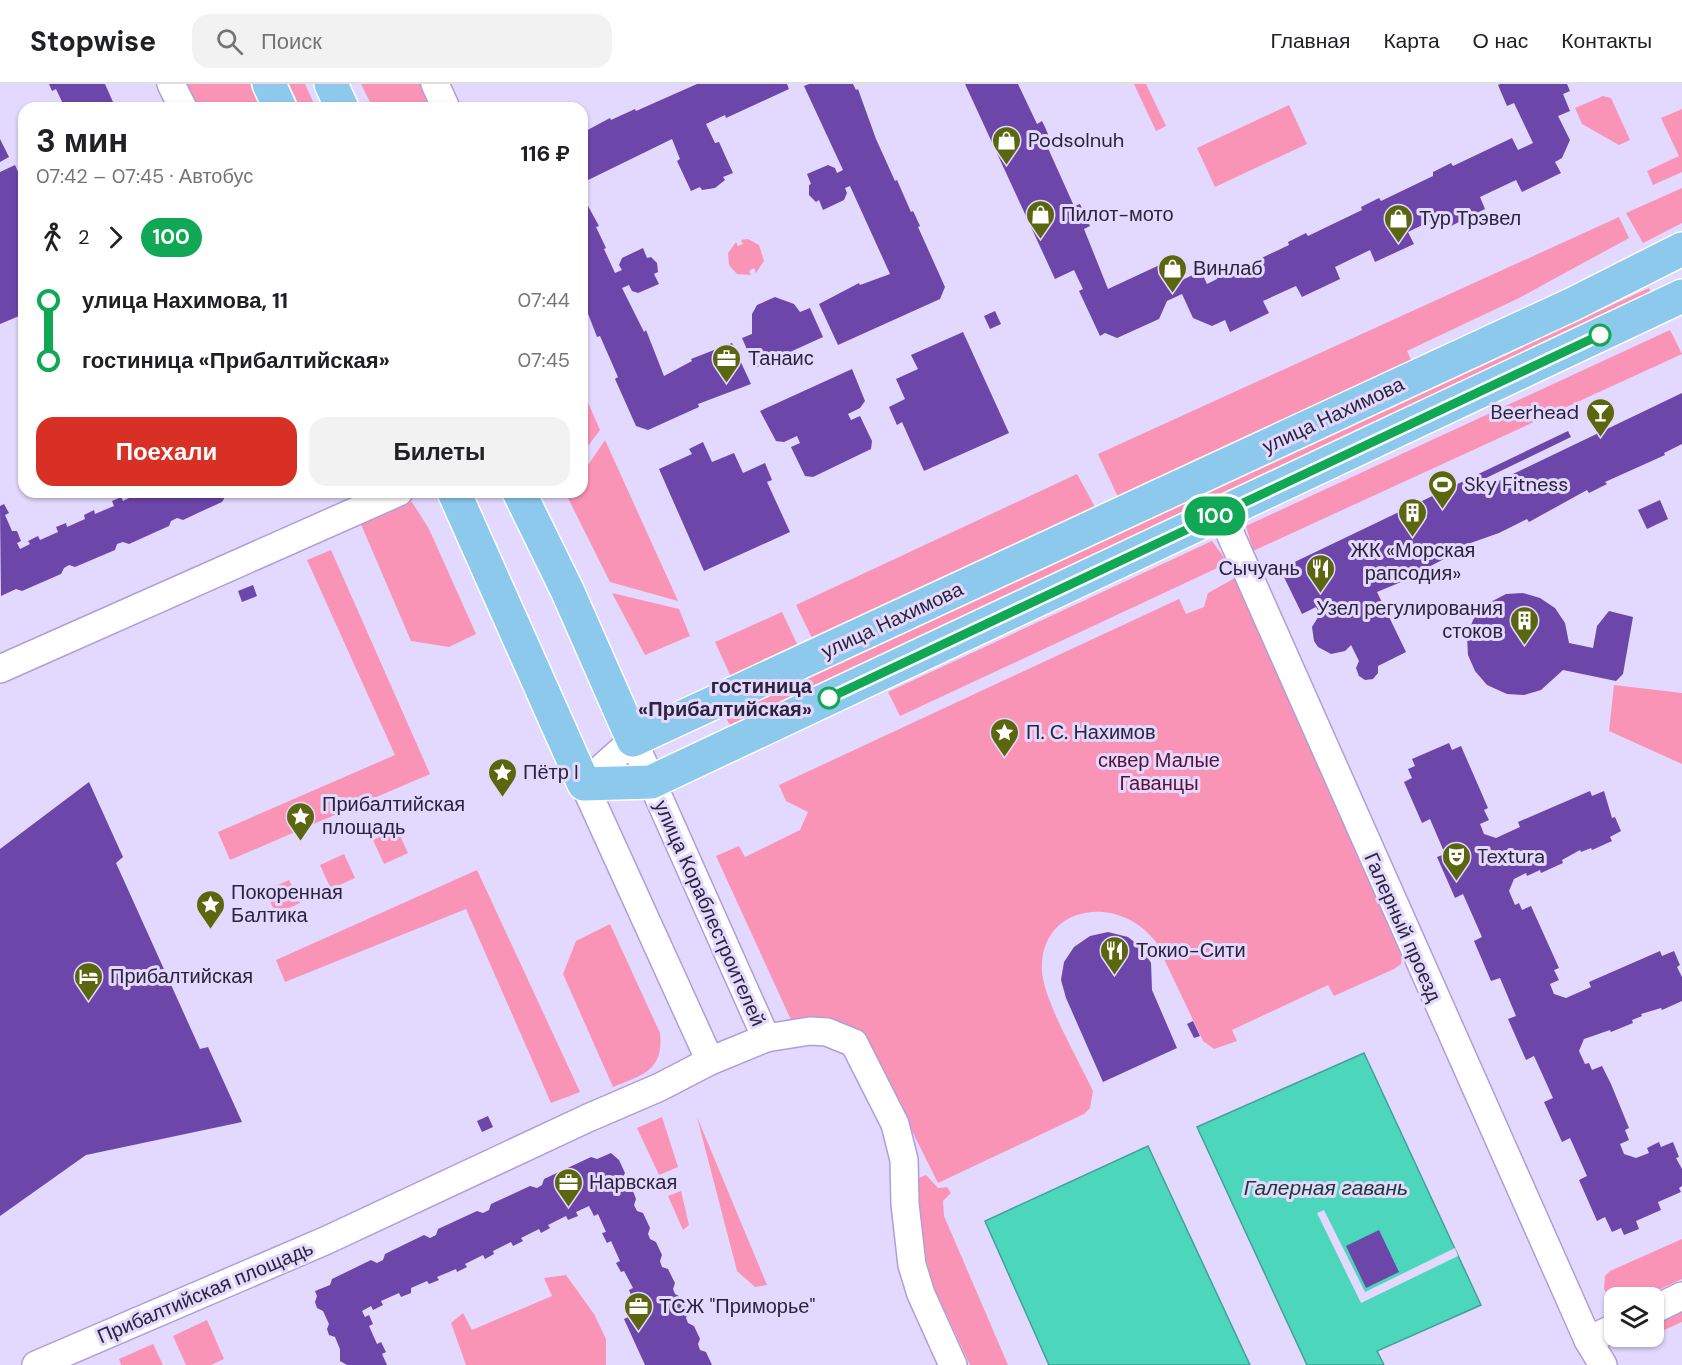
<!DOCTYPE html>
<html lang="ru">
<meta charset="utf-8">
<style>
body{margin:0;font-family:"DM Sans",sans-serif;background:#f2f2f2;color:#202124;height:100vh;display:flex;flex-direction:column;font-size:22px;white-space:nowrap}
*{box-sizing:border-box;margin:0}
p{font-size:20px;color:#757577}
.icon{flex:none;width:33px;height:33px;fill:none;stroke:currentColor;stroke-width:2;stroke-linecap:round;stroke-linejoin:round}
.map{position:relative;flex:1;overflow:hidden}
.drawer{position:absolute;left:18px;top:18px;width:570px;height:396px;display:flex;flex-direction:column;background:#fff;border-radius:18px;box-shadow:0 2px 4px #0004}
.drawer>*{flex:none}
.badge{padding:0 12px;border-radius:20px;font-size:21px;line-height:39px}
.controls{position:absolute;left:1604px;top:1203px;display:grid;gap:12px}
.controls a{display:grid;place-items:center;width:60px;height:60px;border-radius:12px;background:#fff;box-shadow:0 2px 4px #0004;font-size:30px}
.map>.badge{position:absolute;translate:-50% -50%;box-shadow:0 0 0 3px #fff}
.legs{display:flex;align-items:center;gap:9px;height:66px;padding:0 18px;font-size:20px}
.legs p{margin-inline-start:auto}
.head{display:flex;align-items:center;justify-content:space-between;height:102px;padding:0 18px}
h1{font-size:33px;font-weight:700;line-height:45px}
.primary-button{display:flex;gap:12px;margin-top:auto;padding:12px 18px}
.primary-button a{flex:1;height:69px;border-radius:18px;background:#d93025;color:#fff;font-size:24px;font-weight:700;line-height:69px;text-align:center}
.primary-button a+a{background:#f2f2f2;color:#202124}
ul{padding:0 18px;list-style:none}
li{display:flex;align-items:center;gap:21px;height:60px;font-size:22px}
li i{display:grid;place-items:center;width:9px;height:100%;margin:0 8px;background:currentColor}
li i::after{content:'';width:15px;height:15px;margin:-8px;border:4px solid;border-radius:50%;background:#fff}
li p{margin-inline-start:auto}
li:first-child i{background:linear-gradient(#0000 50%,currentColor 0)}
li:last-child i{background:linear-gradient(currentColor 50%,#0000 0)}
header{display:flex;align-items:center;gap:36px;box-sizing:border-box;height:84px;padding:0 30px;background:#fff;border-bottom:2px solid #e0e0e0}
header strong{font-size:28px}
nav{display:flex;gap:33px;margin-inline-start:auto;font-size:21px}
.search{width:420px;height:54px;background:#f2f2f2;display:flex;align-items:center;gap:15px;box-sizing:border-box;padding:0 21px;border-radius:18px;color:#757577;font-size:22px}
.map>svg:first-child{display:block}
.green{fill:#fa94b7}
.water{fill:#4cd7bd;stroke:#42a196;stroke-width:1.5}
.pier{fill:#e3d8fd}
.building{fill:#6d46aa}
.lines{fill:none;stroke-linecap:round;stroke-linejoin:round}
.minor-casing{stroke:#b09ed9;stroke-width:30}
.major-casing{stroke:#fff;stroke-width:36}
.minor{stroke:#fff;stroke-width:27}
.major{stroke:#8cc9ec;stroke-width:33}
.line-1-casing{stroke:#fff;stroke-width:14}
.line-1{stroke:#10a855;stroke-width:9}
.stop-1-dot{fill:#fff;stroke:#10a855;stroke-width:3}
.labels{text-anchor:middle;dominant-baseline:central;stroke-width:6;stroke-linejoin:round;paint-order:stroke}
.poi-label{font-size:20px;fill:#2c243c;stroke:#e3d8fd;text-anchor:start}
.street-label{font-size:20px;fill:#2c243c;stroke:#e3d8fd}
.stop-label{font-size:20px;font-weight:bold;fill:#2c243c;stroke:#e3d8fd;text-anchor:end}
.park-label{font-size:20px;fill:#5a0f31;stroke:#e3d8fd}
.water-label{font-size:21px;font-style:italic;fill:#1c3933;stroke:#e3d8fd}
</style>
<header>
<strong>Stopwise</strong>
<div class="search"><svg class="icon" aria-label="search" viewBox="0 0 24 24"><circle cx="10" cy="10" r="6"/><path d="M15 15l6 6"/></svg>Поиск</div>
<nav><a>Главная</a><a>Карта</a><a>О нас</a><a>Контакты</a></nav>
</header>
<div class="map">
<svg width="1682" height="1281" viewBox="0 0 1682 1281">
<rect width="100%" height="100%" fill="#e3d8fd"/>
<g class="green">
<polygon points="184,0 250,0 261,24 195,24"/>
<polygon points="289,0 305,0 316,24 300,24"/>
<polygon points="361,0 422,0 433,24 373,24"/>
<polygon points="1134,0 1146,0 1166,42 1156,47"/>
<polygon points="1603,12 1611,14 1630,56 1619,61 1582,40 1575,24"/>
<polygon points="1289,21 1307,60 1215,103 1197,64"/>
<polygon points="1682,25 1682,88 1653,101 1647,87 1679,72 1661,34"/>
<polygon points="1682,104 1682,139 1643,159 1626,129"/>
<polygon points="1619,133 1629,154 1519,214 1407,267 1411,276 1118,413 1098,370"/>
<polygon points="748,155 759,161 764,177 756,189 754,184 749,187 751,191 737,190 729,181 728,169 736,158 738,162 743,160 741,156"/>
<polygon points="1649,204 1655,216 731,643 725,632"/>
<polygon points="1670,246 1682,270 1253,467 1246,442"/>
<polygon points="582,305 600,346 582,370"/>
<polygon points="605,356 678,517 610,498 567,412 569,408 582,408 582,390"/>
<polygon points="1077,390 1095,423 813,556 796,521"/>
<polygon points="412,418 429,445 476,550 449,563 411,557 360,438 396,421"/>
<polygon points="1212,457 1228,479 900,632 888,608"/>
<polygon points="331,466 430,690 230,776 218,748 395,671 307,476"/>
<path d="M1235,494L1402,873L1401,880L1394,885L1334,912L1328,901L1232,946L1237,957L1214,965L1203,957L1156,858C1118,808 1038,821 1042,888C1044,917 1080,979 1093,1007L1090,1024L1084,1030L938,1099L866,955L792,938L716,772L739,762L745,773L800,746L808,728L786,717L779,701L1179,515L1186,530L1204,523L1208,509Z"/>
<polygon points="612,509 679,525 690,552 645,571"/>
<polygon points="782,528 798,562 731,593 715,558"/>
<polygon points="1614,601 1682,609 1682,680 1609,647"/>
<polygon points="397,745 408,769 384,780 373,756"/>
<polygon points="344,770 355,794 331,805 320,781"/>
<polygon points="477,786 580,1008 551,1019 466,825 285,898 276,876"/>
<polygon points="289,796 300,819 276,830 265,807"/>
<path d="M610,840L660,949C664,987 642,991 613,1003L563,890L576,857Z"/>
<polygon points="662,1033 678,1083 659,1091 637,1044"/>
<polygon points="697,1033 767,1201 755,1203 737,1187"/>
<polygon points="926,1091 938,1104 947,1103 951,1109 943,1117 944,1132 1008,1281 970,1281 933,1201 919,1148 914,1096"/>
<polygon points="681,1107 689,1141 683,1146 668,1112"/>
<polygon points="1682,1155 1682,1195 1643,1213 1614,1214 1614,1225 1604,1205 1605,1192 1610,1187"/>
<polygon points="566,1191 594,1230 606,1255 606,1281 466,1281 451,1239 463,1229 472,1246 552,1212 544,1194"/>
<polygon points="1682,1227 1682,1238 1653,1251 1653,1240"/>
<polygon points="207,1236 224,1275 211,1281 186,1281 173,1252"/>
<polygon points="153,1260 163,1281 121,1281 119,1275"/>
</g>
<g class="water">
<polygon points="1364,969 1481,1221 1377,1267 1384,1281 1307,1281 1197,1043"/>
<polygon points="1148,1062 1250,1281 1049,1281 985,1137"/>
</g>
<polygon class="pier" points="1324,1126 1365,1208 1455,1164 1458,1172 1361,1219 1317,1129"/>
<g class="building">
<polygon points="49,0 105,0 113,18 107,21 109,24 65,24 56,5 52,7"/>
<polygon points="697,0 787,0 789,5 726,34 725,31 706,40 715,59 719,58 733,89 723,93 725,96 715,104 702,106 700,103 691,107 677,77 680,75 672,55 582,99 582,49 610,34 611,36 635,25 636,27"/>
<polygon points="809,0 853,0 856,6 858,5 876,55 895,97 897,96 911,128 913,127 915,131 920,142 918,143 945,203 940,215 838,261 819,220 859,199 860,201 890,190 850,102 845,104 847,109 844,116 823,126 819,116 816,118 809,111 809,101 811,100 807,90 828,81 835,84 837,89 843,86 804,2"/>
<polygon points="965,0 1018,0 1037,40 1042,37 1045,43 1052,60 1047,62 1074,122 1080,120 1090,142 1084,145 1108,205 1166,178 1176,199 1201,187 1207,200 1217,195 1217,191 1234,183 1236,186 1289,161 1288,158 1306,149 1308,152 1362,126 1361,123 1379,114 1381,117 1433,92 1433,88 1451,79 1453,82 1512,54 1518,66 1533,59 1514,19 1507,22 1498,1 1500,0 1567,0 1570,7 1563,10 1570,27 1558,32 1570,56 1562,74 1555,78 1561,89 1522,108 1516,96 1480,113 1485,125 1447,144 1441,132 1408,148 1414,160 1375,178 1370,166 1335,183 1340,195 1302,213 1296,202 1263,217 1269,229 1230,248 1225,236 1212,242 1193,234 1182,210 1167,217 1159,235 1117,254 1105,249 1100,252 1079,207 1083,205 1074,186 1055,195"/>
<polygon points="0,55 9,73 0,78"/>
<polygon points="15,81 24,101 24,230 0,240 0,88"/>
<polygon points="582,111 599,142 596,143 606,164 604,165 615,189 622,186 619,181 622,174 643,164 647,174 651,173 657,179 658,188 654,190 659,200 638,209 632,207 629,201 622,204 644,248 646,246 664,292 692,277 691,275 732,259 751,300 698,320 699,323 648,346 636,342 615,295 618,293 600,252 597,253 582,214"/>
<polygon points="775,213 794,220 800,228 810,224 823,253 755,284 742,254 752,250 752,230 757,221"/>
<polygon points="995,227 1001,240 990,245 984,232"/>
<polygon points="963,248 1009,349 924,387 902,338 897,341 889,323 905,315 896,295 918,285 911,271"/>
<polygon points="852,285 865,317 860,324 848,330 851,336 860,332 872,357 871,365 813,393 805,392 791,363 800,359 797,352 784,358 776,357 760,327"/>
<polygon points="1682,309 1682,360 1664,369 1665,371 1605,398 1607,400 1589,409 1587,406 1529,438 1527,435 1499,449 1462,462 1444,475 1417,489 1418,491 1377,508 1406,568 1378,582 1378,589 1373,595 1365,596 1359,592 1356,584 1359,577 1351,561 1345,567 1331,570 1318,563 1314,557 1312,543 1320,530 1316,523 1302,530 1280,485 1568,347 1571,353 1484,395 1488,402"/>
<polygon points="703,358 712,378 734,369 743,389 765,379 772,396 767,398 790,448 704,487 659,385 692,370 689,365"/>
<polygon points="141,408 246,408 236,412 230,410 225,413 222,418 200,428 183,436 177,434 171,437 169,442 129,460 123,458 117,460 115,466 75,483 69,481 64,484 61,490 22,507 16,505 1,512 0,422 4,420 9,429 5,431 12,447 17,447 21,457 17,459 20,465 30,460 28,457 38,452 40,456 58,448 56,443 66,439 67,443 85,435 84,431 94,426 95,430 114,422 112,417 121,413 123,417"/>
<polygon points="1660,416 1668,435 1647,445 1638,426"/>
<polygon points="253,501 257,512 242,518 238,507"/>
<polygon points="1523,509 1540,514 1555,524 1565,539 1569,559 1593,564 1597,542 1609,527 1633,533 1623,590 1616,597 1563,586 1541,606 1524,611 1507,610 1487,601 1475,587 1468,571 1467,553 1473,536 1483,522 1506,510"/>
<polygon points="1449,659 1452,666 1461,662 1488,724 1484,726 1489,736 1480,740 1484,750 1496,754 1520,743 1518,738 1590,707 1592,712 1604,707 1612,734 1615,733 1621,747 1610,753 1612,757 1592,766 1591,764 1581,768 1580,766 1562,776 1563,779 1541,789 1540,786 1527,792 1526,789 1514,795 1509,807 1515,821 1519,819 1522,826 1531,822 1559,884 1554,886 1559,896 1550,900 1554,910 1566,914 1591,903 1589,898 1660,867 1662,872 1674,867 1680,881 1677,883 1682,893 1682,917 1662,926 1661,924 1641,930 1642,932 1632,936 1633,939 1611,948 1610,946 1584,955 1579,967 1585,980 1589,979 1592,986 1602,982 1611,1000 1629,1044 1625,1046 1629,1056 1620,1060 1624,1070 1636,1074 1649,1069 1647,1064 1659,1058 1661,1063 1673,1058 1679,1073 1676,1074 1682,1085 1682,1102 1679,1104 1681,1108 1658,1118 1661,1126 1636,1137 1639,1145 1624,1151 1621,1144 1612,1148 1605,1133 1597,1137 1579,1096 1587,1092 1570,1054 1562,1058 1544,1018 1553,1014 1534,972 1526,976 1508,935 1516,932 1500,894 1491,897 1474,857 1482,853 1463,810 1455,814 1437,773 1445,770 1430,735 1422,739 1404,698 1412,694 1408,685 1415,682 1412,675"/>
<polygon points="89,698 123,773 116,779 200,965 208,963 242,1038 86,1071 0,1132 0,765"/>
<polygon points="1108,848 1128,853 1142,864 1151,879 1152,906 1177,964 1103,998 1066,914 1061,896 1064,878 1074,863 1090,852"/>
<polygon points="1193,937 1200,952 1194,954 1187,940"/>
<polygon points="488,1032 493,1043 482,1048 477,1037"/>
<polygon points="611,1069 619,1076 625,1089 622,1095 625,1100 631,1102 636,1115 634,1121 637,1127 643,1129 650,1144 648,1150 650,1155 656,1158 662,1171 660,1177 662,1183 668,1185 675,1199 673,1205 675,1210 681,1213 688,1228 686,1234 688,1239 694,1242 700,1255 698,1260 700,1266 706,1268 712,1281 645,1281 624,1235 637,1229 635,1223 640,1221 637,1214 633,1216 629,1206 633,1204 624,1187 621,1188 616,1179 620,1177 611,1157 607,1159 602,1149 606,1148 598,1130 594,1132 589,1122 576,1128 578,1132 568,1136 566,1132 548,1141 550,1144 541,1149 539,1145 521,1154 523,1157 513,1162 511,1158 493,1167 494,1170 485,1175 483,1171 465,1180 467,1183 457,1188 456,1185 437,1193 439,1196 429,1200 427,1197 411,1204 411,1209 401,1213 399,1209 381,1217 383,1221 373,1226 371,1222 362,1227 365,1233 369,1231 373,1240 369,1242 377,1260 381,1258 386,1268 382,1270 387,1281 347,1281 340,1277 340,1265 335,1253 329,1251 327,1245 329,1240 323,1227 317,1224 315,1218 317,1212 315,1207 330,1201 332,1195 371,1176 377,1179 383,1176 385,1170 393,1166 424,1151 430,1154 436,1151 438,1145 477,1127 483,1129 489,1126 491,1120 530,1102 537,1104 542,1101 544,1095 591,1073 597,1075"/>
<polygon points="1379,1146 1399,1188 1366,1204 1346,1162"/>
</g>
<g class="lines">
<defs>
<g id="minor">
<polyline points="171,0 183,24"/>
<polyline points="435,0 446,24"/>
<polyline points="1221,429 1588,1256 1603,1281"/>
<polyline points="0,585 399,408"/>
<polyline points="710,977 584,700 633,656 766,954"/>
<polyline points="1653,1226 1682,1212"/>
<polyline points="1588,1256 1614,1244"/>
<polyline points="36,1281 327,1156 588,1034 660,1003 710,977 766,954 810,947 827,948 854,959 895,1040 904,1076 905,1120 912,1181 921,1210 953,1281"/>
</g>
<g id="major">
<polyline points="269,0 280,24"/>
<polyline points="331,0 342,24"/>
<polyline points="454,408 584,700 651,698 1682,212"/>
<polyline points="519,408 567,506 633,656 1573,220 1682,165"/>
</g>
</defs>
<use href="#minor" class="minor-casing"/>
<use href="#major" class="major-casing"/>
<use href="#minor" class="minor"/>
<use href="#major" class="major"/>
</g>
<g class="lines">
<defs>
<polyline id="line-1" points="829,614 1600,251"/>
</defs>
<use href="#line-1" class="line-1-casing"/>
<use href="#line-1" class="line-1"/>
</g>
<defs>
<symbol id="shop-pin" viewBox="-11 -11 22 30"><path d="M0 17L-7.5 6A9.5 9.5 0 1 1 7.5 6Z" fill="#5a670e" stroke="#e3d8fd"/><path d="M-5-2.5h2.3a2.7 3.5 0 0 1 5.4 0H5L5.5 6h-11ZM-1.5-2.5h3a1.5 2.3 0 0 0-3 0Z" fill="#fff"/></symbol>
<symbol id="office-pin" viewBox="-11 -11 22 30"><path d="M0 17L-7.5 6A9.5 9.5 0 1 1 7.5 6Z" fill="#5a670e" stroke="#e3d8fd"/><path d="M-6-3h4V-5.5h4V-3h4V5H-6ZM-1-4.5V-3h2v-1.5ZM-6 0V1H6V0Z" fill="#fff"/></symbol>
<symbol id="bar-pin" viewBox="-11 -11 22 30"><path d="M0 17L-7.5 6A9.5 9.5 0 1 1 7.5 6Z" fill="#5a670e" stroke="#e3d8fd"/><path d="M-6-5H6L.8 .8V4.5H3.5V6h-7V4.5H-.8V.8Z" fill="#fff"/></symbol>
<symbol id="stadium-pin" viewBox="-11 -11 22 30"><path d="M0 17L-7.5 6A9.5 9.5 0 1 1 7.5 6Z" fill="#5a670e" stroke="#e3d8fd"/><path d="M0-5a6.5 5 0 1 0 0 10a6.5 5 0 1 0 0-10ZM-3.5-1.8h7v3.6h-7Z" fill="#fff"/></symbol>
<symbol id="building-pin" viewBox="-11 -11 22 30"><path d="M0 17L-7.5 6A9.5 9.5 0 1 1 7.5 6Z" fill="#5a670e" stroke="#e3d8fd"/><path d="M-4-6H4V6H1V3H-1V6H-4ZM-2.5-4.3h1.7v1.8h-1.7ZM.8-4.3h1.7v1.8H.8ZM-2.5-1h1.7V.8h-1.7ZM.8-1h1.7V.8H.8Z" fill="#fff"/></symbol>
<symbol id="restaurant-pin" viewBox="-11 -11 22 30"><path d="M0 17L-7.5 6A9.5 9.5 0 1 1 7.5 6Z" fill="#5a670e" stroke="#e3d8fd"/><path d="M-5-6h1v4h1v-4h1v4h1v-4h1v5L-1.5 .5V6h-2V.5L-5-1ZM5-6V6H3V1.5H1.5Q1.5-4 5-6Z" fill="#fff"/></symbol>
<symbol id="sight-pin" viewBox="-11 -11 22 30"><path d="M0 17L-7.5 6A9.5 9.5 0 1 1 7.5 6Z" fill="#5a670e" stroke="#e3d8fd"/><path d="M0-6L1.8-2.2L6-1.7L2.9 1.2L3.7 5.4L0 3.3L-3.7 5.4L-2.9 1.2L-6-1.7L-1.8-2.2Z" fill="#fff"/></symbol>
<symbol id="theatre-pin" viewBox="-11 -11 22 30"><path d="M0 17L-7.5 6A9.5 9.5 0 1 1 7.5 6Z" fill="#5a670e" stroke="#e3d8fd"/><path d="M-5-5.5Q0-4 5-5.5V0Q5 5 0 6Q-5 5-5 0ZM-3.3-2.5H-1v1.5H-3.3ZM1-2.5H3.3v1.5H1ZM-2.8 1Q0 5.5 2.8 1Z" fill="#fff"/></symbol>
<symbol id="hotel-pin" viewBox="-11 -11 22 30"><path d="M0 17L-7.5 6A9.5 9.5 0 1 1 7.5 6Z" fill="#5a670e" stroke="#e3d8fd"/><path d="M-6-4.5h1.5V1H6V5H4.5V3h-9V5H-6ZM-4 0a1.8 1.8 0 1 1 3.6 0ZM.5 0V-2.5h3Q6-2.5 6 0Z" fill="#fff"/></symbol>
</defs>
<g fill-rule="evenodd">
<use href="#shop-pin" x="990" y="40" width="33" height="45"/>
<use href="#shop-pin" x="1024" y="114" width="33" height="45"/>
<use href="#shop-pin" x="1382" y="118" width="33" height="45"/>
<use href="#shop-pin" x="1156" y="168" width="33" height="45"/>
<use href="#office-pin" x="710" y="258" width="33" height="45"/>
<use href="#bar-pin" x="1584" y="312" width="33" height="45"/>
<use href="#stadium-pin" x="1426" y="384" width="33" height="45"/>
<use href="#building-pin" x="1396" y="412" width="33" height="45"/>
<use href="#restaurant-pin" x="1304" y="468" width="33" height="45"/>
<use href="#building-pin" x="1508" y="520" width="33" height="45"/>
<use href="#sight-pin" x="988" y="632" width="33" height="45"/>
<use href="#sight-pin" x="486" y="672" width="33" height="45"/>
<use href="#sight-pin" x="284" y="716" width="33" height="45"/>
<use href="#theatre-pin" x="1440" y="756" width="33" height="45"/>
<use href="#sight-pin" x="194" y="804" width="33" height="45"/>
<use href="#restaurant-pin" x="1098" y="850" width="33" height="45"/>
<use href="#hotel-pin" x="72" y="876" width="33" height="45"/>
<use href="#office-pin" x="552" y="1082" width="33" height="45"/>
<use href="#office-pin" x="622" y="1206" width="33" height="45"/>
</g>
<g class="stop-1-dot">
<circle cx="1600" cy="251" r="10"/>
<circle cx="829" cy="614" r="10"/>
</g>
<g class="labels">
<g class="poi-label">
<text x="1028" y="56">Podsolnuh</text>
<text x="1061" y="130">Пилот-мото</text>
<text x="1419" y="134">Тур Трэвел</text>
<text x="1193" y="184">Винлаб</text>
<text x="748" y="274">Танаис</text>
<text x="1579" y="328" text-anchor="end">Beerhead</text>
<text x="1464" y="400">Sky Fitness</text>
<text x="1413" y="466" text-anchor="middle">ЖК «Морская<tspan x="1413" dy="23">рапсодия»</tspan></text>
<text x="1300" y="484" text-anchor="end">Сычуань</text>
<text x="1503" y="524" text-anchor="end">Узел регулирования<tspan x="1503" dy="23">стоков</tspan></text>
<text x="1026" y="648">П. С. Нахимов</text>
<text x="523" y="688">Пётр I</text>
<text x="322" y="720">Прибалтийская<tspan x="322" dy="23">площадь</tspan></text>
<text x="1477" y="772">Textura</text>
<text x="231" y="808">Покоренная<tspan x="231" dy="23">Балтика</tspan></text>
<text x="1136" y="866">Токио-Сити</text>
<text x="110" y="892">Прибалтийская</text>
<text x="589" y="1098">Нарвская</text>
<text x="659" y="1222">ТСЖ "Приморье"</text>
</g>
<g class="street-label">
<text transform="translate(1333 331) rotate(-25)">улица Нахимова</text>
<text transform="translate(892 536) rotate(-25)">улица Нахимова</text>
<text transform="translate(710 829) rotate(66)">улица Кораблестроителей</text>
<text transform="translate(1403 843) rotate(66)">Галерный проезд</text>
<text transform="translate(205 1208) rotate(-23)">Прибалтийская площадь</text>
</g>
<g class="stop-label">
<text x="812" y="602">гостиница<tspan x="812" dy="23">«Прибалтийская»</tspan></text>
</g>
<g class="park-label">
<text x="1159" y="676">сквер Малые<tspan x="1159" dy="23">Гаванцы</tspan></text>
</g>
<g class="water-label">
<text x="1326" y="1104">Галерная гавань</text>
</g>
</g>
</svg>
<div class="controls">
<a><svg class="icon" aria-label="layers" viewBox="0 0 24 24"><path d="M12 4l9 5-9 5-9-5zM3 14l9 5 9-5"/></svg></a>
</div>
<b class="badge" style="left:1215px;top:432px;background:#10a855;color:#fff">100</b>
<section class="drawer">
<div class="head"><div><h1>3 мин</h1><p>07:42 – 07:45 · Автобус</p></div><b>116 ₽</b></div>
<div class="legs"><svg class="icon" aria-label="walk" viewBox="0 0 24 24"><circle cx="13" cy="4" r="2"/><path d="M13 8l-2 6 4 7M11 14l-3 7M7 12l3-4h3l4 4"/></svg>2<svg class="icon" aria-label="forward" viewBox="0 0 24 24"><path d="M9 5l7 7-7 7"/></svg><b class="badge" style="background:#10a855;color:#fff">100</b></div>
<ul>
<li><i style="color:#10a855"></i><b>улица Нахимова, 11</b><p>07:44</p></li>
<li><i style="color:#10a855"></i><b>гостиница «Прибалтийская»</b><p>07:45</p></li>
</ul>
<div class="primary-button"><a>Поехали</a><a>Билеты</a></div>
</section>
</div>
